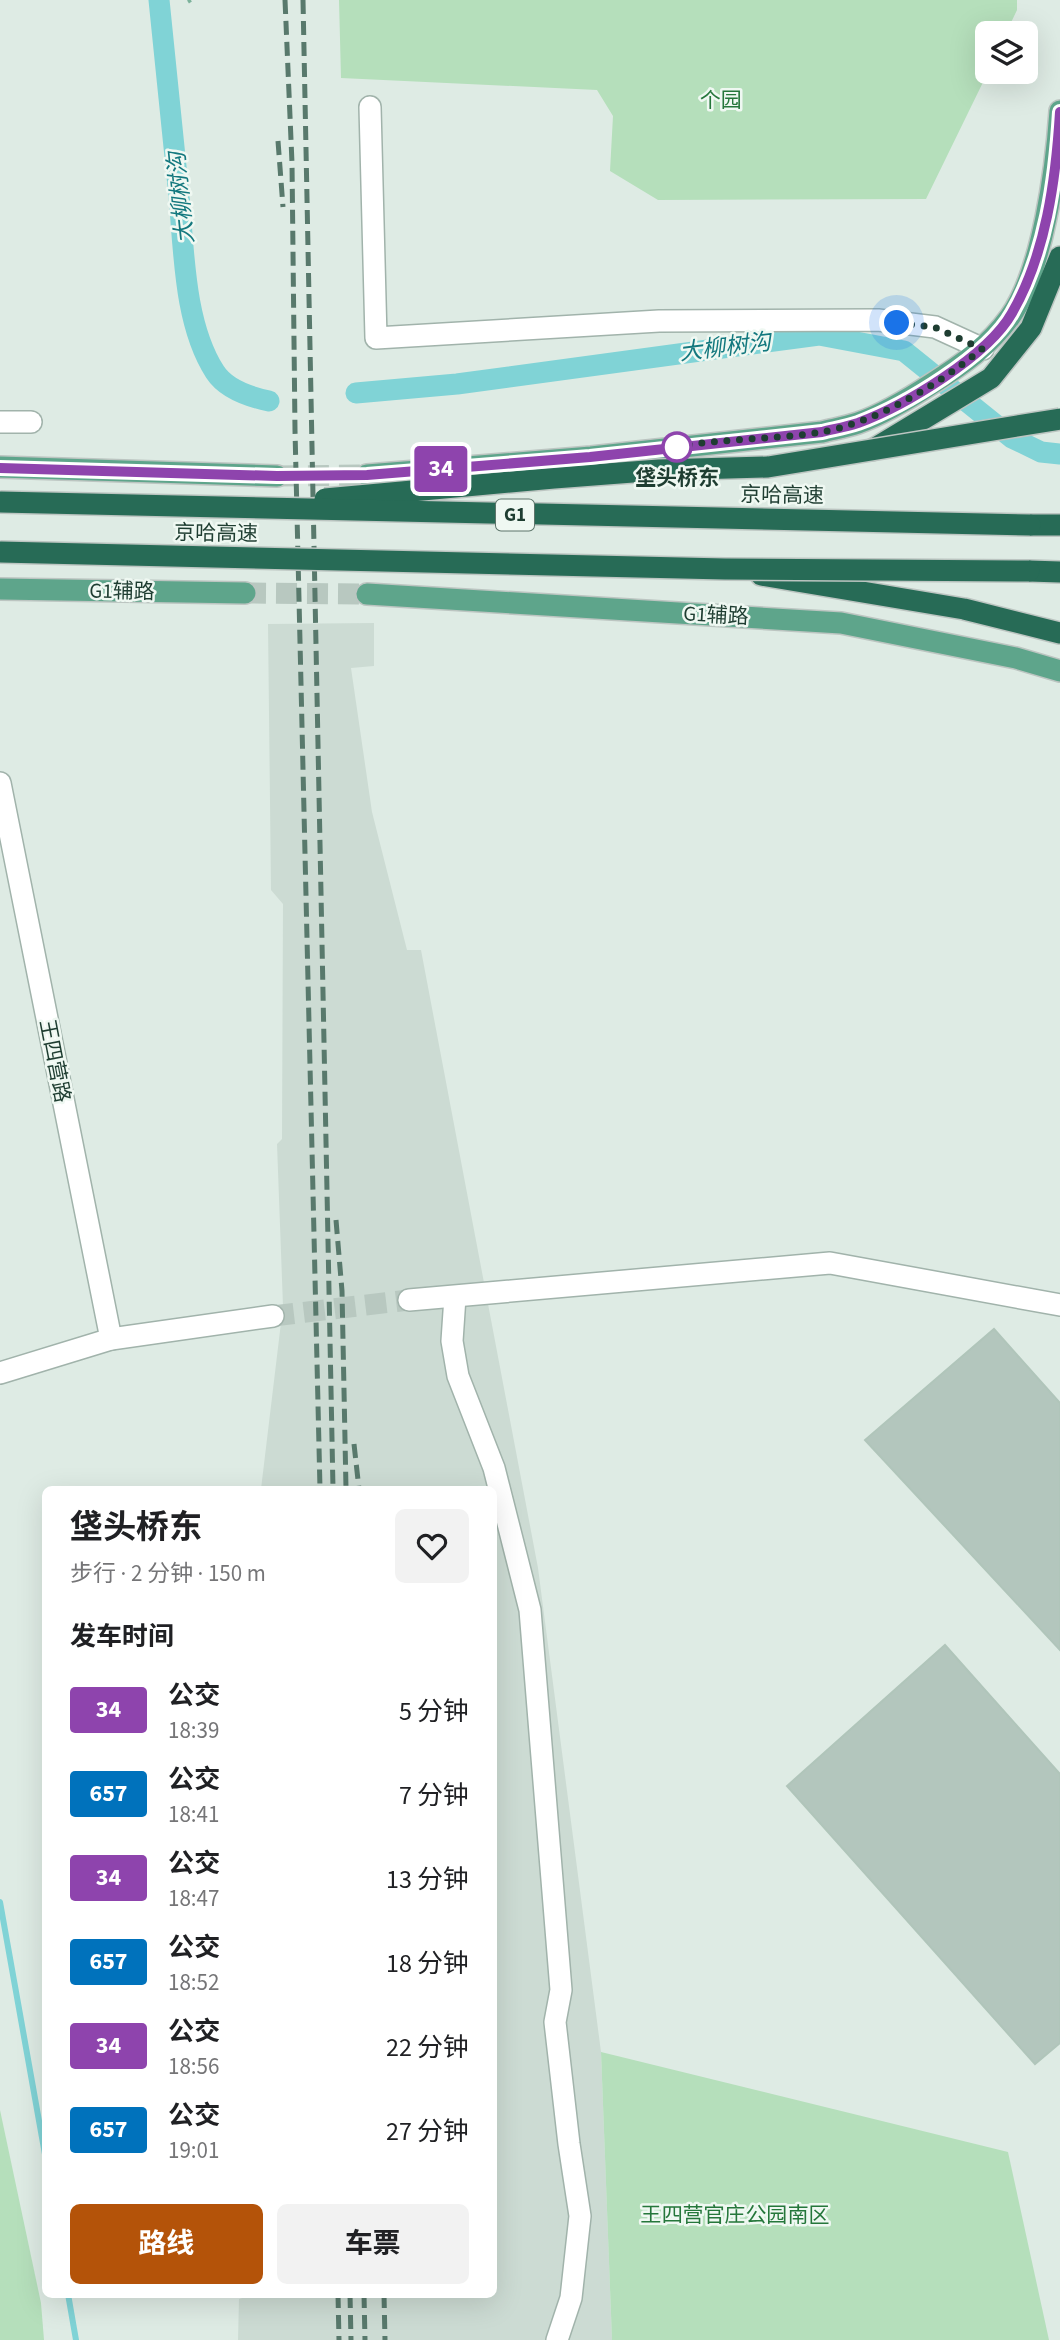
<!DOCTYPE html>
<html lang="zh">
<meta charset="utf-8">
<style>
body{margin:0;font-family:"Source Sans 3","Noto Sans SC",sans-serif;background:#f2f2f2;color:#202124;height:100vh;display:flex;flex-direction:column;font-size:26px;white-space:nowrap}
*{box-sizing:border-box;margin:0}
p{font-size:23px;color:#757577}
.icon{flex:none;width:38px;height:38px;fill:none;stroke:currentColor;stroke-width:2;stroke-linecap:round;stroke-linejoin:round}
.map{position:relative;flex:1;overflow:hidden}
.sheet{position:absolute;left:42px;top:1486px;width:455px;height:812px;display:flex;flex-direction:column;background:#fff;border-radius:10px;box-shadow:0 7px 28px #0002}
.sheet>*{flex:none}
.badge{padding:0 14px;border-radius:5px;font-size:24px;line-height:46px}
.tools{position:absolute;left:975px;top:21px;display:grid;gap:14px}
.tools a{display:grid;place-items:center;width:63px;height:63px;border-radius:10px;background:#fff;box-shadow:0 7px 28px #0002;font-size:35px}
.you{position:absolute;width:35px;height:35px;margin:-18px;border:5px solid #fff;border-radius:50%;background:#1a73e8;box-shadow:0 0 0 10px #1a73e833}
.map>.badge{position:absolute;translate:-50% -50%;box-shadow:0 0 0 4px #fff}
h2{padding:0 28px;font-size:26px;line-height:63px}
.round{display:grid;place-items:center;flex:none;width:74px;height:74px;border-radius:10px;background:#f2f2f2}
.overview{display:flex;align-items:center;justify-content:space-between;height:119px;padding:0 28px}
h1{font-size:33px;font-weight:700;line-height:52px}
.button{display:flex;gap:14px;margin-top:auto;padding:14px 28px}
.button a{flex:1;height:80px;border-radius:10px;background:#b45309;color:#fff;font-size:28px;font-weight:700;line-height:80px;text-align:center}
.button a+a{background:#f2f2f2;color:#202124}
ul{padding:0;list-style:none}
li{display:flex;align-items:center;gap:21px;height:84px;padding:0 28px}
li div{flex:1}
li b{display:block;font-size:26px}
li em{font-style:normal}
li .badge{min-width:77px;font-weight:700;text-align:center}
.map>svg:first-child{display:block}
.built{fill:#ccdbd3}
.green{fill:#b5dfbb}
.lines{fill:none;stroke-linecap:round;stroke-linejoin:round}
.stream{stroke:#80d3d6;stroke-width:6}
.canal{stroke:#80d3d6;stroke-width:21}
.building{fill:#b3c6bd;stroke:#b0c5ba;stroke-width:2}
.minor-tunnel{stroke:#b8c8c0;stroke-width:21;stroke-dasharray:21 10;stroke-linecap:butt}
.major-tunnel{stroke:#b8c8c0;stroke-width:21;stroke-dasharray:21 10;stroke-linecap:butt}
.minor-casing{stroke:#a1b3ab;stroke-width:24}
.major-casing{stroke:#bcc5c1;stroke-width:24}
.highway-casing{stroke:#bcc5c1;stroke-width:24}
.path{stroke:#7cb29b;stroke-width:3.5;stroke-dasharray:3.5 5;stroke-linecap:butt}
.minor{stroke:#fff;stroke-width:21}
.major{stroke:#5ea58b;stroke-width:21}
.highway{stroke:#276b56;stroke-width:21}
.rail{stroke:#58796c;stroke-width:5;stroke-dasharray:14 7;stroke-linecap:butt}
.highway-bridge-casing{stroke:#bcc5c1;stroke-width:24;stroke-linecap:butt}
.highway-bridge{stroke:#276b56;stroke-width:21}
.line-casing{stroke:#fff;stroke-width:16}
.line{stroke:#8e44ad;stroke-width:10}
.walk{stroke:#1e3d31;stroke-width:7;stroke-dasharray:0 12.6}
.stop-dot{fill:#fff;stroke:#8e44ad;stroke-width:3.5}
.labels{text-anchor:middle;dominant-baseline:central;stroke-width:5;stroke-linejoin:round;paint-order:stroke}
.shield{fill:#eff8f2;stroke:#5d756b;stroke-width:2}
.shield-label{font-size:19px;font-weight:bold;fill:#1e3d31}
.park-label{font-size:21px;fill:#25773b;stroke:#eff8f2}
.stop-label{font-size:21px;font-weight:bold;fill:#1e3d31;stroke:#eff8f2}
.street-label{font-size:21px;fill:#1e3d31;stroke:#eff8f2}
.water-label{font-size:23px;font-style:italic;fill:#13787e;stroke:#eff8f2}
</style>
<div class="map">
<svg width="1060" height="2340" viewBox="0 0 1060 2340">
<rect width="100%" height="100%" fill="#deebe4"/>
<polygon class="built" points="374,623 374,666 351,668 372,812 407,950 421,950 538,1568 601,2052 612,2340 238,2340 239,2299 255,2294 494,2294 494,1489 261,1489 283,1306 277,1144 282,1139 283,904 271,890 268,624"/>
<g class="green">
<polygon points="339,0 1017,0 1017,10 1006,33 987,33 988,72 926,199 658,200 610,171 613,116 597,90 341,78"/>
<polygon points="601,2052 1008,2152 1049,2340 612,2340"/>
<polygon points="0,2110 41,2303 44,2340 0,2340"/>
</g>
<g class="lines">
<g class="stream">
<polyline points="0,1902 46,2160"/>
<polyline points="68,2294 76,2340"/>
</g>
<g class="canal">
<path d="M159,0C166,65 172,131 179,196C184,251 184,324 215,372C226,389 250,397 269,401"/>
<polyline points="356,393 457,384 819,335 904,351 1012,438 1041,452 1060,454"/>
</g>
</g>
<g class="building">
<polygon points="994,1329 1060,1403 1060,1650 865,1440"/>
<polygon points="945,1645 1060,1774 1060,2043 1035,2064 787,1786"/>
</g>
<g class="lines">
<polyline class="minor-tunnel" points="273,1316 409,1300"/>
<g class="major-tunnel">
<polyline points="277,476 367,475"/>
<polyline points="245,593 367,594"/>
</g>
<defs>
<g id="minor">
<polyline points="370,107 376,338 659,321 878,320 935,327 983,349"/>
<polyline points="0,422 31,422"/>
<polyline points="0,783 111,1339"/>
<polyline points="455,1297 452,1341 458,1376 494,1468 530,1610 561,1990 555,2022 569,2144 580,2216 571,2298 557,2340"/>
<polyline points="409,1300 830,1263 1060,1305"/>
<polyline points="0,1373 111,1339 273,1316"/>
</g>
<g id="major">
<polyline points="0,467 277,476"/>
<path d="M367,475L591,457L822,432C834,429 846,427 858,423C884,414 910,398 933,383C963,364 989,346 1010,317C1043,271 1056,168 1060,111"/>
<polyline points="0,589 245,593"/>
<polyline points="367,594 841,623 1016,658 1060,671"/>
</g>
<g id="highway">
<polyline points="872,450 991,378 1031,328 1060,257"/>
<polyline points="1030,525 1060,525"/>
<polyline points="1029,571 1060,572"/>
<polyline points="761,575 964,609 1060,633"/>
</g>
</defs>
<use href="#minor" class="minor-casing"/>
<use href="#major" class="major-casing"/>
<use href="#highway" class="highway-casing"/>
<polyline class="path" points="188,2 191,0"/>
<use href="#minor" class="minor"/>
<use href="#major" class="major"/>
<use href="#highway" class="highway"/>
<g class="rail">
<polyline points="285,0 292,163 295,430 320,1489"/>
<polyline points="303,0 333,1489"/>
<polyline points="278,141 283,207"/>
<polyline points="336,1220 342,1291 346,1489"/>
<polyline points="354,1444 359,1489"/>
<polyline points="338,2294 339,2340"/>
<polyline points="350,2294 351,2340"/>
<polyline points="364,2294 365,2340"/>
<polyline points="384,2294 385,2340"/>
</g>
<defs>
<g id="highway-bridge">
<polyline points="325,499 554,478 659,470 768,467 1060,419"/>
<polyline points="0,502 1030,525"/>
<polyline points="0,552 725,569 1029,571"/>
</g>
</defs>
<use href="#highway-bridge" class="highway-bridge-casing"/>
<use href="#highway-bridge" class="highway-bridge"/>
</g>
<g class="lines">
<defs>
<path id="line" d="M0,468L277,476L367,475L590,457L822,432C834,429 846,427 858,423C904,406 988,356 1012,313C1046,254 1056,179 1060,112"/>
</defs>
<use href="#line" class="line-casing"/>
<use href="#line" class="line"/>
<path class="walk" d="M677,447C722,438 774,440 821,432C876,423 939,384 982,349L934,327L897,323"/>
</g>
<circle class="stop-dot" cx="677" cy="447" r="14"/>
<g class="labels">
<rect class="shield" x="496" y="499.5" width="38" height="31" rx="5"/>
<g class="shield-label">
<text x="515" y="515">G1</text>
</g>
<g class="park-label">
<text x="721" y="100">个园</text>
<text x="735" y="2215">王四营官庄公园南区</text>
</g>
<g class="stop-label">
<text x="677" y="478">垡头桥东</text>
</g>
<g class="street-label">
<text transform="translate(782 495) rotate(1)">京哈高速</text>
<text transform="translate(216 533) rotate(1)">京哈高速</text>
<text transform="translate(122 591) rotate(1)">G1辅路</text>
<text transform="translate(716 615) rotate(3)">G1辅路</text>
<text transform="translate(55 1061) rotate(79)">王四营路</text>
</g>
<g class="water-label">
<text transform="translate(181 198) rotate(-96)">大柳树沟</text>
<text transform="translate(725 347) rotate(-7)">大柳树沟</text>
</g>
</g>
</svg>
<div class="tools">
<a><svg class="icon" aria-label="layers" viewBox="0 0 24 24"><path d="M12 4l9 5-9 5-9-5zM3 14l9 5 9-5"/></svg></a>
</div>
<div class="you" style="left:897px;top:323px"></div>
<b class="badge" style="left:441px;top:469px;background:#8e44ad;color:#fff">34</b>
<section class="sheet">
<div class="overview"><div><h1>垡头桥东</h1><p>步行 · 2 分钟 · 150 m</p></div><a class="round"><svg class="icon" aria-label="heart" viewBox="0 0 24 24"><path d="M12 20l-8-8c-3-5 5-10 8-4 3-6 11-1 8 4z"/></svg></a></div>
<h2>发车时间</h2>
<ul>
<li><span class="badge" style="background:#8e44ad;color:#fff">34</span><div><b>公交</b><p>18:39</p></div><em>5 分钟</em></li>
<li><span class="badge" style="background:#0072bc;color:#fff">657</span><div><b>公交</b><p>18:41</p></div><em>7 分钟</em></li>
<li><span class="badge" style="background:#8e44ad;color:#fff">34</span><div><b>公交</b><p>18:47</p></div><em>13 分钟</em></li>
<li><span class="badge" style="background:#0072bc;color:#fff">657</span><div><b>公交</b><p>18:52</p></div><em>18 分钟</em></li>
<li><span class="badge" style="background:#8e44ad;color:#fff">34</span><div><b>公交</b><p>18:56</p></div><em>22 分钟</em></li>
<li><span class="badge" style="background:#0072bc;color:#fff">657</span><div><b>公交</b><p>19:01</p></div><em>27 分钟</em></li>
</ul>
<div class="button"><a>路线</a><a>车票</a></div>
</section>
</div>
